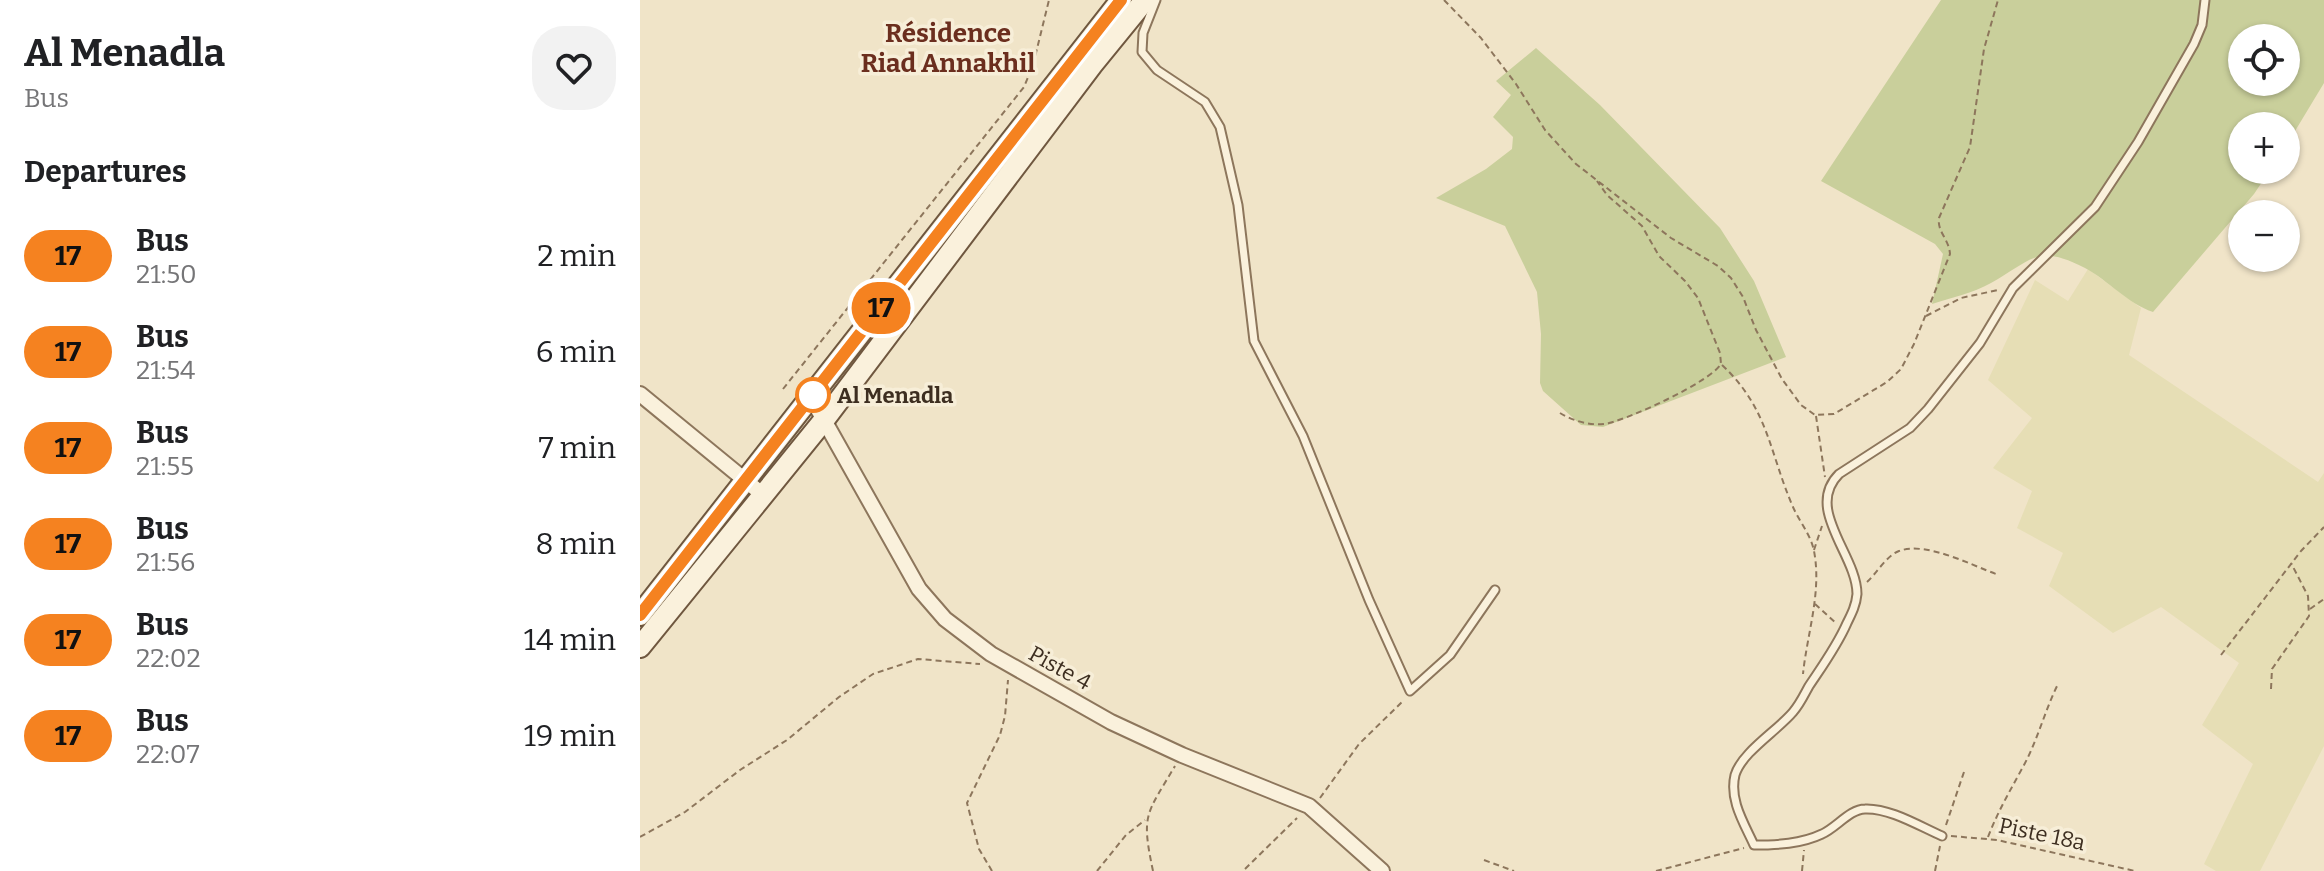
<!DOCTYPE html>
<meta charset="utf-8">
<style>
body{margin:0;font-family:Bitter,serif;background:#f2f2f2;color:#202124;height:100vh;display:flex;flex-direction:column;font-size:30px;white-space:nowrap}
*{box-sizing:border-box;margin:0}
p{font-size:26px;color:#757577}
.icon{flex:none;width:44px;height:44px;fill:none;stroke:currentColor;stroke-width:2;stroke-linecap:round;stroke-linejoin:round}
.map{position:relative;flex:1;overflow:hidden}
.panel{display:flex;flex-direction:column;background:#fff;width:640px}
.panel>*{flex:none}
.badge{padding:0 16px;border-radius:26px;font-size:28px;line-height:52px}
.controls{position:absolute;left:1588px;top:24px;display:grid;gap:16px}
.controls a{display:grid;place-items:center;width:72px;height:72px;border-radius:50%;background:#fff;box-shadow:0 2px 6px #0004;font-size:40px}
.map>.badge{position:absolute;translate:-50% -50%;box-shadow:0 0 0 4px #fff}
h2{padding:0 24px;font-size:30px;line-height:72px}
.round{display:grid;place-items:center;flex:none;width:84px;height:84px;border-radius:32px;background:#f2f2f2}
.summary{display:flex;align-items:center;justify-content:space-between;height:136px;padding:0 24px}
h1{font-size:38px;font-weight:700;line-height:60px}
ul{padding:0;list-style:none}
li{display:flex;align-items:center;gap:24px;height:96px;padding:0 24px}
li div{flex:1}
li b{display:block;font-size:30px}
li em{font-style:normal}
li .badge{min-width:88px;font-weight:700;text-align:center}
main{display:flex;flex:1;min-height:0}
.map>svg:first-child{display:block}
.farmland{fill:#e6deb5}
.green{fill:#c9cf9b;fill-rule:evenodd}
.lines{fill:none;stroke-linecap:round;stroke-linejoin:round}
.service-casing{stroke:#8d765c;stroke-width:11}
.minor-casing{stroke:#8d765c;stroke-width:18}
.secondary-casing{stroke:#6f573f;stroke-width:24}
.path{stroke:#8d765c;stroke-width:2;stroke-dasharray:6 4;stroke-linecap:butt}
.service{stroke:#faf1dc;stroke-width:7}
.minor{stroke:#faf1dc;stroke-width:14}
.secondary{stroke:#faf1dc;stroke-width:20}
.line-casing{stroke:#fff;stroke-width:18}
.line{stroke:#f58220;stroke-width:12}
.stop-dot{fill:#fff;stroke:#f58220;stroke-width:4}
.labels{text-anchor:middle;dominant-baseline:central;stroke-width:7;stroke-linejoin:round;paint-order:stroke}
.stop-label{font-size:22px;font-weight:bold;fill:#3d2e20;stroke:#f7eed8;text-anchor:start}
.street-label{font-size:22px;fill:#3d2e20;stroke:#f7eed8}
.quarter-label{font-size:26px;font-weight:bold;fill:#6b2e1e;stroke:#f7eed8}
</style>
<main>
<section class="panel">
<div class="summary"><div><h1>Al Menadla</h1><p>Bus</p></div><a class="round"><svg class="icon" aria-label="heart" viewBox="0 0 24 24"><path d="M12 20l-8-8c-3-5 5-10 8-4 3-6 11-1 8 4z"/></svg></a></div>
<h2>Departures</h2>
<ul>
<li><span class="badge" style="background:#f58220;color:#111">17</span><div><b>Bus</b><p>21:50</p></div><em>2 min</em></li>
<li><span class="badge" style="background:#f58220;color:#111">17</span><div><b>Bus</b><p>21:54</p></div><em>6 min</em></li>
<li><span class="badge" style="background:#f58220;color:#111">17</span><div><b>Bus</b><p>21:55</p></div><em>7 min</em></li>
<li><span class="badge" style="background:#f58220;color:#111">17</span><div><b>Bus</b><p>21:56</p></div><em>8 min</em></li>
<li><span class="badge" style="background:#f58220;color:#111">17</span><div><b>Bus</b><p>22:02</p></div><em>14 min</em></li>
<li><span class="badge" style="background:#f58220;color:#111">17</span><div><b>Bus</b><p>22:07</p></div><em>19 min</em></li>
</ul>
</section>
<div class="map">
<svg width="1684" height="871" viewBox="0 0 1684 871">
<rect width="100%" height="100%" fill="#f0e4c8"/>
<polygon class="farmland" points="1448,269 1501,308 1489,355 1678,482 1684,473 1684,746 1620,871 1576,871 1564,864 1613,764 1562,725 1599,663 1521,607 1473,633 1409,586 1423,553 1377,528 1392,491 1353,468 1392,418 1348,380 1395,280 1428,301"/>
<g class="green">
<path d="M1301,0H1684V83L1646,146V126H1602V170H1630L1614,194L1513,312C1487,303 1469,281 1445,268C1397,243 1392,260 1351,283C1333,293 1311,298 1292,304L1303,254L1295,244L1181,181ZM1602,38H1646V82H1602Z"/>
<polygon points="896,48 960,105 1080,228 1114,281 1146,357 963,427 941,425 903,391 900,383 901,334 897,292 865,226 796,198 846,169 872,149 873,137 853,117 871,95 856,81"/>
</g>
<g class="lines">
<defs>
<g id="service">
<polyline points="516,0 503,33 502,52 517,70 565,102 580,127 598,205 614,341 663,436 729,600 770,691 810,655 855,590"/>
<path d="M1302,836C1279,826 1250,808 1225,809C1210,809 1196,828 1182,834C1161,844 1137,845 1114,845C1104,823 1089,800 1095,775C1102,752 1137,731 1153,712C1160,704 1164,695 1169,686C1183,665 1197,646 1207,623C1212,613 1216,605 1217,594C1217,555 1164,509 1199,474L1270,428L1288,409L1340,343L1373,288L1455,207L1498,142L1554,44L1562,25L1565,0"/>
</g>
<g id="minor">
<polyline points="0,394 122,494"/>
<polyline points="171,397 279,589 305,619 351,654 471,722 542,755 669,806 742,871"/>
</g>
<g id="secondary">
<polyline points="0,615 481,0"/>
<polyline points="0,647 184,420 452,65 505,0"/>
</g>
</defs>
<use href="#service" class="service-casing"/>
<use href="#minor" class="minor-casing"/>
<use href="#secondary" class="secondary-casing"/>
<g class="path">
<path d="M804,0L841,38L876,84L905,130L936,164L1031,238L1078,266L1091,278L1103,297L1116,330L1142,379L1161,405L1175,415L1194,414L1247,382L1261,369L1274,344L1310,254C1309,239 1297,232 1299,218L1330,147L1344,49L1358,0"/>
<polyline points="1286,316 1321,298 1358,290"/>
<path d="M1082,365C1129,409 1129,452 1153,507C1159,521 1171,535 1174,551C1182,592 1167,634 1163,674"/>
<polyline points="143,389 384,87 393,65 409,0"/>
<path d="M920,413C933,421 953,427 969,423C991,418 1070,382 1081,364L1080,353L1058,298L1045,281L1019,256L1002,226L967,195L957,181"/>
<polyline points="1176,416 1185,477"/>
<polyline points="1174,550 1182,526"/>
<path d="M1227,582C1237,573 1246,556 1259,551C1286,541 1331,565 1356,574"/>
<polyline points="1175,604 1197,624"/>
<polyline points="1670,609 1684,599"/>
<polyline points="1581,655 1661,551 1684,527"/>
<polyline points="1631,689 1632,669 1669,616 1668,596 1651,563"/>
<polyline points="680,798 719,744 764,700"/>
<polyline points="1306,825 1325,769"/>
<polyline points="1311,836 1357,840 1495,871"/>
<polyline points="0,837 45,812 100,770 147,740 199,697 233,674 278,659 340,664"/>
<path d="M1348,837C1358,811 1371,789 1384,765C1398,739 1405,710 1418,684"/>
<polyline points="844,860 874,871"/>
<polyline points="605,869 657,818"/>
<polyline points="352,871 339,849 327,803 360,735 365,716 368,680"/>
<polyline points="457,871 486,835 505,820"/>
<path d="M513,871C501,814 506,815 535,766"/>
<polyline points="1016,871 1104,848"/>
<polyline points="1162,871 1164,850"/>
<polyline points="1295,871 1300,846"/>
</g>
<use href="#service" class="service"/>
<use href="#minor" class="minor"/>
<use href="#secondary" class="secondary"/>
</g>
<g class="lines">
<defs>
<polyline id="line" points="0,615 481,0"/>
</defs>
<use href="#line" class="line-casing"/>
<use href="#line" class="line"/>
</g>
<circle class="stop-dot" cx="173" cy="395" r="16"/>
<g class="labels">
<g class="stop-label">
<text x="197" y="395">Al Menadla</text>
</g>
<g class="street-label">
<text transform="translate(420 668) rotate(29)">Piste 4</text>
<text transform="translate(1402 834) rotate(12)">Piste 18a</text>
</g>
<g class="quarter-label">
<text x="308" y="33">Résidence<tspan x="308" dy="30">Riad Annakhil</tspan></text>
</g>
</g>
</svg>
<div class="controls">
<a><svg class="icon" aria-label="locate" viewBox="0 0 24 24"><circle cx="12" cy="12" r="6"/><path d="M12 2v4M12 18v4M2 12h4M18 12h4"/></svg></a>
<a>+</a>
<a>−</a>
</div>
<b class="badge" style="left:241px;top:308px;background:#f58220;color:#111">17</b>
</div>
</main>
